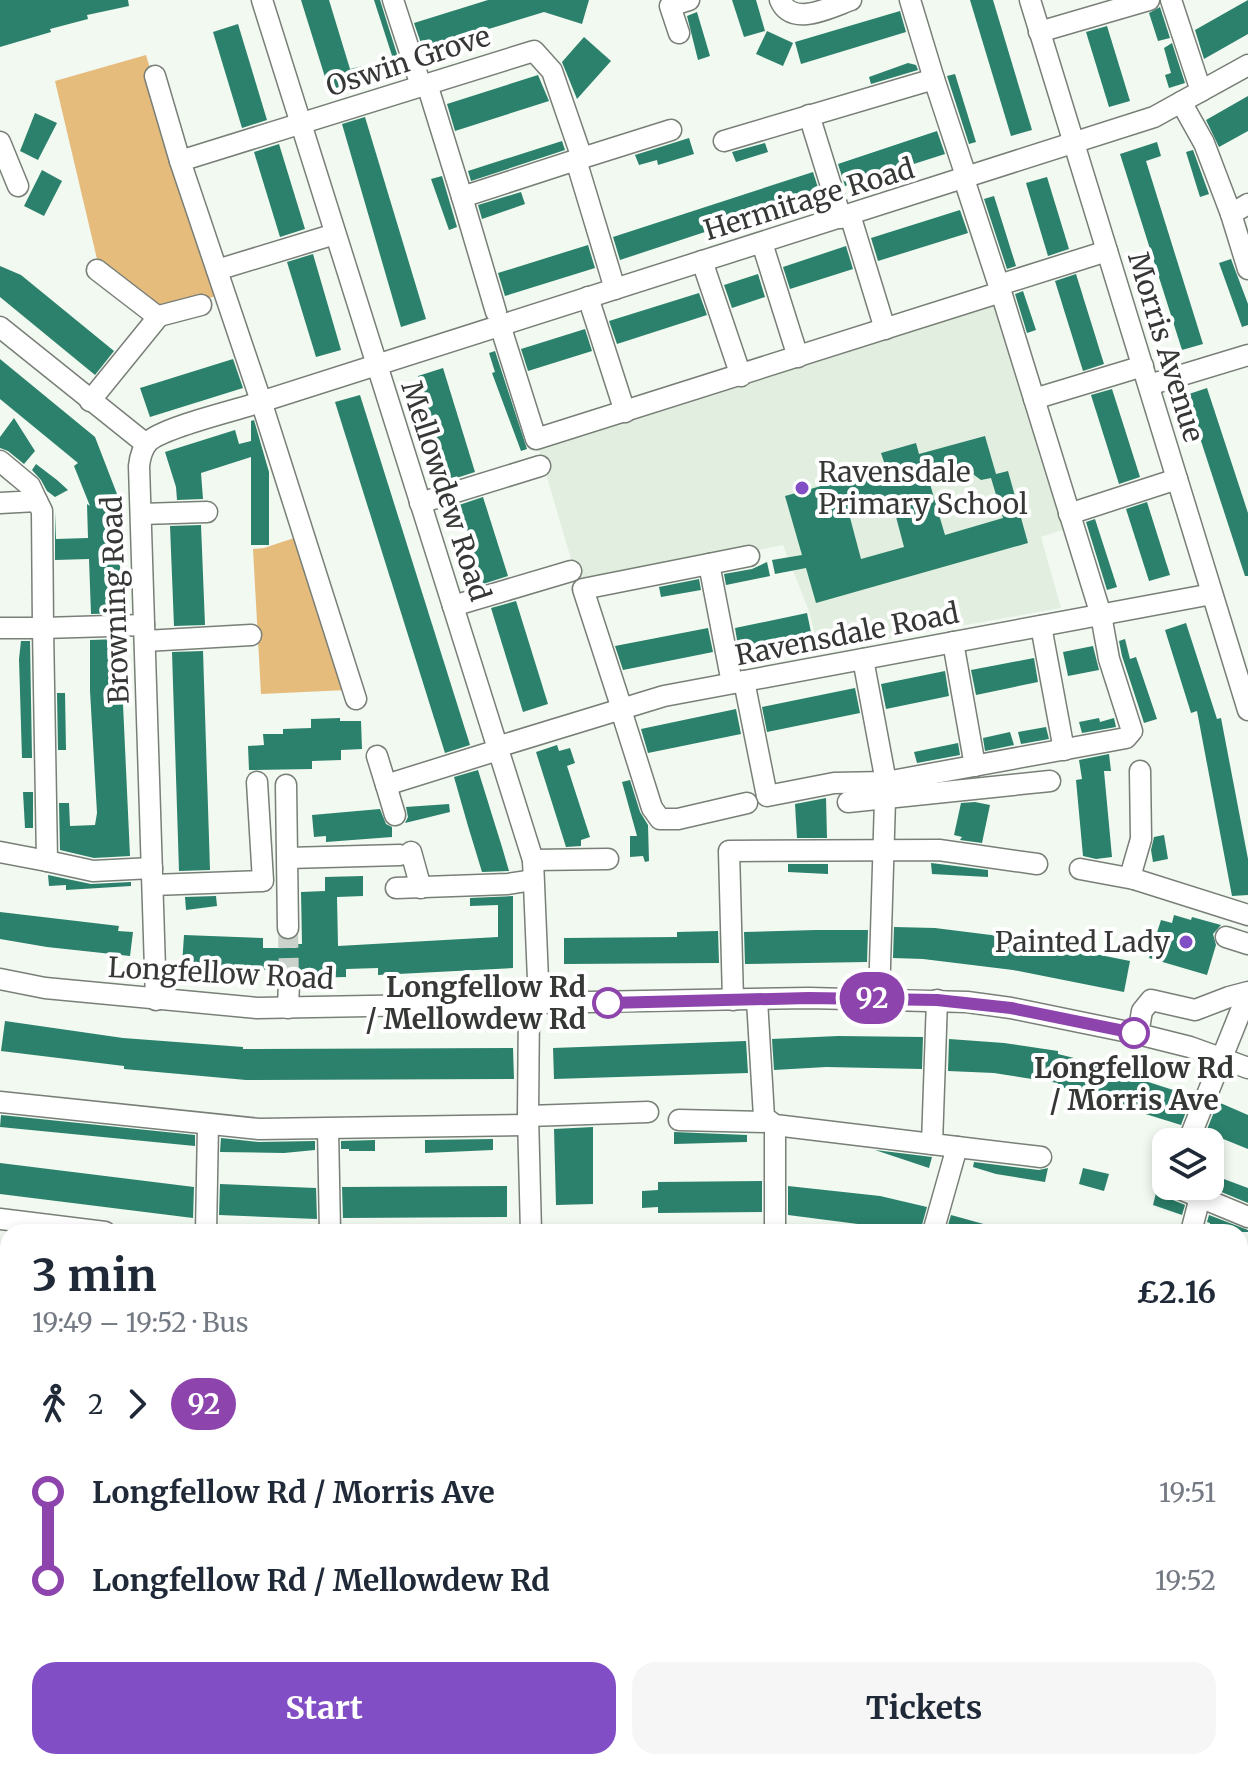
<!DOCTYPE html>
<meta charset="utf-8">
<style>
body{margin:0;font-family:Merriweather,serif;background:#f6f6f7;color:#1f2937;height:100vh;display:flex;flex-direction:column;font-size:30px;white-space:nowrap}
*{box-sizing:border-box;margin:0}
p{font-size:26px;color:#747a83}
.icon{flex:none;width:44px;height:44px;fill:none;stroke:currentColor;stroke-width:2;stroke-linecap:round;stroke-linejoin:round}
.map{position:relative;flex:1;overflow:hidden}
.side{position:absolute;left:0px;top:1224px;width:1248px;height:546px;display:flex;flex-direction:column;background:#fff;border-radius:24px 24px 0 0;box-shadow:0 4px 12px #0003}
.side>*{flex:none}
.badge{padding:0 16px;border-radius:26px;font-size:28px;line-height:52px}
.buttons{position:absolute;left:1152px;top:1128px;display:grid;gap:16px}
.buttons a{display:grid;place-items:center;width:72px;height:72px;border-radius:16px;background:#fff;box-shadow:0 4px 12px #0003;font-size:40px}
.map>.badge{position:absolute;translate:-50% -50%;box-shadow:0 0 0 4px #fff}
.legs{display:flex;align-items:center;gap:12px;height:88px;padding:0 32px;font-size:26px}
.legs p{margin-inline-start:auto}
.summary{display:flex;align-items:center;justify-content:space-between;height:136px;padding:0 32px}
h1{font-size:44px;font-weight:700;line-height:60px}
.primary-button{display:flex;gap:16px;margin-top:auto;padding:16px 32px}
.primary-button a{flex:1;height:92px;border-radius:24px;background:#824ec6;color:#fff;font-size:32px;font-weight:700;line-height:92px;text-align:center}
.primary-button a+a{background:#f6f6f7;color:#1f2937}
ul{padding:0 32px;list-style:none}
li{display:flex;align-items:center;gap:28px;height:88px;font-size:30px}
li i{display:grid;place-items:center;width:12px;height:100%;margin:0 10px;background:currentColor}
li i::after{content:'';width:20px;height:20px;margin:-10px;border:6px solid;border-radius:50%;background:#fff}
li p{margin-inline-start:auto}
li:first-child i{background:linear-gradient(#0000 50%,currentColor 0)}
li:last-child i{background:linear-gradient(currentColor 50%,#0000 0)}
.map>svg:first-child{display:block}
.built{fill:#e2efe0}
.green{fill:#e6bc7d}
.building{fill:#2b816b;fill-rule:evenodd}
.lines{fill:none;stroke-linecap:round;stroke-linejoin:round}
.minor-tunnel{stroke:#cbd2cb;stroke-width:20;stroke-dasharray:20 10;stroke-linecap:butt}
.minor-casing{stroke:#787f77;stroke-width:23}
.minor{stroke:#fff;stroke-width:20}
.line-1-casing{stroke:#fff;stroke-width:18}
.line-1{stroke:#8e44ad;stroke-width:12}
.poi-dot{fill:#824ec6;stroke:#fff;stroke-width:3}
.stop-1-dot{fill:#fff;stroke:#8e44ad;stroke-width:4}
.labels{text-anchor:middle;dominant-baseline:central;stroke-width:8;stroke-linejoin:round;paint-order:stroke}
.street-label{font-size:28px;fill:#353835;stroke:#fff}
.poi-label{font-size:28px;fill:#353835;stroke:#fff;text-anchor:start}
.stop-label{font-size:28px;font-weight:bold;fill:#353835;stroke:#fff;text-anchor:end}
</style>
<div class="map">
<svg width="1248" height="1769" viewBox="0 0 1248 1769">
<rect width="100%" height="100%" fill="#f1f9f0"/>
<polygon class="built" points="1002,299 1065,529 1041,537 1061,608 819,651 809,611 783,545 579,586 538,447"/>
<g class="green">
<polygon points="146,55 217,296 147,312 101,276 55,81"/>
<polygon points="294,538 347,690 261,694 253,549 264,548"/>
<polygon points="751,1762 884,1762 887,1769 750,1769"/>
</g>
<g class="building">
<polygon points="0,0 128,0 129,6 87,15 88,19 50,29 51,32 0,47"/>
<polygon points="301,0 329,0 350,69 363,66 367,79 329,90"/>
<polygon points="374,0 380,0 401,67 396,68"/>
<polygon points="488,0 589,0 582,24 544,12 423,49 414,23"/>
<polygon points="732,0 756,0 765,31 744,37"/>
<polygon points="970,0 993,0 1032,130 1011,136"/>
<polygon points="1248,0 1248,34 1204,59 1195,30"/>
<polygon points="1160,7 1170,38 1158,41 1149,13"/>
<polygon points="900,11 906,32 801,64 795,42"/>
<polygon points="697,12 710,56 698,60 687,16"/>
<polygon points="238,24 267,120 242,128 213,32"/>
<polygon points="1107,26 1130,101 1109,107 1086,32"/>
<polygon points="767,31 793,43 783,66 756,54"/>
<polygon points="584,37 611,61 577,99 562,62"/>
<polygon points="1172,43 1185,83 1169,88 1165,75 1171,73 1164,48"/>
<polygon points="908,63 916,65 918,70 871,84 869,77"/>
<polygon points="955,74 976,142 969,144 947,76"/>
<polygon points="538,75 549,101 455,131 447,104"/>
<polygon points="1248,96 1248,131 1219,147 1206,120"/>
<polygon points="35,113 57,123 38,160 20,151"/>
<polygon points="365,117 426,319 401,327 342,124"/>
<polygon points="937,131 945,154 845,186 838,164"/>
<polygon points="689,138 694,154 658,165 657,160 639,165 635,155"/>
<polygon points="562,141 565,150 471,181 468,171"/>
<polygon points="1157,142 1161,156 1146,161 1203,344 1182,350 1120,154"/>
<polygon points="765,143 768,152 736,162 732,152"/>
<polygon points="279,144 305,229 280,237 254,152"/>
<polygon points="1193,150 1209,194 1200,197 1186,152"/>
<polygon points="42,170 62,181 44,216 24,206"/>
<polygon points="813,172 820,194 620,260 613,237"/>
<polygon points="442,176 457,227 449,230 431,179"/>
<polygon points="1047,177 1069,249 1048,256 1026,183"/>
<polygon points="521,192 525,204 482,219 478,205"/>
<polygon points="994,196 1016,266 1007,269 984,199"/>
<polygon points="960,210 968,233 878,261 871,238"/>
<polygon points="588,245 595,268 505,296 498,273"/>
<polygon points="846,246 853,269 790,289 783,267"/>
<polygon points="313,254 341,350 316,357 287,262"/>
<polygon points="1231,259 1248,304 1248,325 1242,327 1219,263"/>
<polygon points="0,266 21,275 114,351 95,375 0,297"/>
<polygon points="758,274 765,297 732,308 724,285"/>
<polygon points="1076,274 1104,364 1083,371 1055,281"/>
<polygon points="1023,291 1036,330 1027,333 1015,294"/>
<polygon points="699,293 707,315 617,344 609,321"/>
<polygon points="585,329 592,351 528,371 521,349"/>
<polygon points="495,351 527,449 521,451 492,373 495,372 489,353"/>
<polygon points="0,359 95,437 117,494 122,613 91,614 89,559 55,560 55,512 56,539 88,538 87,504 90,506 74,466 78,463 0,399"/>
<polygon points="233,359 243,388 150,417 140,388"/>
<polygon points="443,368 475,472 450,480 418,376"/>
<polygon points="1207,388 1248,513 1248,576 1245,576 1186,395"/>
<polygon points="1112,389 1140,477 1119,484 1091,395"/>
<polygon points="360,395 470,745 445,753 335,402"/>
<polygon points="14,418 35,451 24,464 8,451 0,448 0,437"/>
<polygon points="254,420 269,472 269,545 251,545 251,457 201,473 203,499 177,500 176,487 165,452 235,430 239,444 251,441 251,421"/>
<path d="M985,436L996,474L1008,471L1028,543L816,603L806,568L775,574L772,560L802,555L785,496L886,468L881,453L916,443L919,454ZM970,472L981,480L991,478L1003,518L945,535L930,484ZM891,498L904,547L861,559L848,510Z"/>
<polygon points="36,464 57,480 68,490 55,497 47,491 41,480 32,470"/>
<polygon points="483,497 508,576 483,584 459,505"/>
<polygon points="1147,502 1170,575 1149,581 1126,509"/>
<polygon points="1095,519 1117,587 1107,590 1086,522"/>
<polygon points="201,525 205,625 174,626 170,526"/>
<polygon points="767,562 770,576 726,585 724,574 752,569"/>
<polygon points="699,579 701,590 661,597 659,587"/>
<polygon points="516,601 548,704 523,712 491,608"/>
<polygon points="807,613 812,637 739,652 735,628"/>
<polygon points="1186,623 1217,719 1221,718 1248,859 1248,895 1232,896 1197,711 1191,713 1165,630"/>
<polygon points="708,628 713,652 623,670 615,646"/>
<polygon points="120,639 130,856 94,858 60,850 59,803 69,803 70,826 95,825 97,813 90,691 90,640"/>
<polygon points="1125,639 1130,659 1136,657 1157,719 1144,723 1122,656 1119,641"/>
<polygon points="21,641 30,641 32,758 22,758 19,659"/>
<polygon points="1093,646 1099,670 1068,676 1063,652"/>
<polygon points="203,651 210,870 179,871 172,652"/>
<polygon points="1034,658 1038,682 976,695 971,670"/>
<polygon points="945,671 949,696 886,709 881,684"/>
<polygon points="855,688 860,713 767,732 762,707"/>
<polygon points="57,693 65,693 66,750 58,750"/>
<polygon points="736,709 741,734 648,753 641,729"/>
<polygon points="340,718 340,721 361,721 362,749 341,750 341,760 312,761 312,769 249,770 248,746 264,745 263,734 283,734 283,729 311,728 311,719"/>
<polygon points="1099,718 1100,722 1114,718 1116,727 1082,733 1079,722"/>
<polygon points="1046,727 1049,739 1021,744 1018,732"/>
<polygon points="1010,732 1014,745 985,751 983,738"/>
<polygon points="958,743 960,755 917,763 914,752"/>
<polygon points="557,745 559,751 570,748 575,763 567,766 590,837 581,840 581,846 566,847 536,752"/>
<polygon points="1109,754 1111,771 1104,771 1112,857 1096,859 1083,856 1076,780 1082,779 1079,760"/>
<polygon points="478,770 502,847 509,871 482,872 468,826 454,777"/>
<polygon points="630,780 640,812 648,825 649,861 645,862 643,856 630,857 630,836 637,836 622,782"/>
<polygon points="23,792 33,792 33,828 25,828"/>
<polygon points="826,798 827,838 797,838 795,804"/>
<polygon points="975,802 990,805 982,843 960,840 962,837 954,835 961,803"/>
<polygon points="449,804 450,812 405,823 408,817 406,807"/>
<polygon points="380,809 386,824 392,827 392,837 326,842 326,836 314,837 312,815"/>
<polygon points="1164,835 1168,859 1153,862 1151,850 1154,837"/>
<polygon points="931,863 988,870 988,877 932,874"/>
<polygon points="788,864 828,864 828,874 788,872"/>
<polygon points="48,875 91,884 131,882 131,886 66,890 66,885 49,886"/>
<polygon points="363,876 363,896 337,897 338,946 498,937 498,905 470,906 470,898 513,896 513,968 378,975 378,968 346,969 346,977 301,978 297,972 290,969 276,972 276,970 182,966 184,935 263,938 263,948 296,948 296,944 302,944 301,892 325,891 325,877"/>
<polygon points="216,896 217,906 186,910 185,897"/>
<polygon points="0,912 119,926 118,931 133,932 130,956 47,947 0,939"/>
<polygon points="1174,915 1191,920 1192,917 1221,925 1213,934 1216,945 1207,975 1149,958 1161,920 1172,923"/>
<polygon points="894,927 935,928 1015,938 1130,961 1124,992 1013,970 923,959 893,958"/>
<polygon points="816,930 868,930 867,962 745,964 744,932"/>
<polygon points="718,931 719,963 564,964 564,938 677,937 677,932"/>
<polygon points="5,1021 123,1038 243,1047 243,1049 513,1048 514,1079 246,1080 124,1069 124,1066 1,1051"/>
<polygon points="838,1036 923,1037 922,1069 826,1067 774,1070 772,1039"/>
<polygon points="949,1039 1004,1043 1058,1051 1058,1054 1118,1069 1117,1072 1192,1096 1181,1125 1110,1103 1111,1100 1057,1086 1058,1083 994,1073 948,1071"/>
<polygon points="746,1041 748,1073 554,1079 553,1048"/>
<polygon points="1218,1102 1248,1115 1248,1149 1206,1132"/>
<polygon points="1,1115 195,1135 195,1146 0,1127"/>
<polygon points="593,1127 593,1204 556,1205 554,1129"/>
<polygon points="674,1132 747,1135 747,1142 674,1144"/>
<polygon points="221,1138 259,1142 315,1141 315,1150 284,1153 220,1152"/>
<polygon points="493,1139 493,1150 425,1153 425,1140"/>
<polygon points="375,1140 375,1151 349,1151 349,1149 341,1149 341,1141"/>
<polygon points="875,1150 932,1157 929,1168"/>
<polygon points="974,1162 1039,1170 1048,1168 1045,1182 996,1174 973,1167"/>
<polygon points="0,1163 194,1187 193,1218 0,1194"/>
<polygon points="1083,1168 1109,1174 1104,1191 1079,1184"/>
<polygon points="1213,1175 1248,1188 1248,1203 1207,1186 1210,1186"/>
<polygon points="762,1181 762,1212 658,1213 658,1207 642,1208 642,1191 658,1190 658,1182"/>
<polygon points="220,1184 316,1188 317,1219 219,1215"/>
<polygon points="507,1186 507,1217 343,1218 342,1187"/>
<polygon points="788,1186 880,1196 927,1207 920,1232 788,1215"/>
<polygon points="1157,1189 1168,1198 1185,1205 1182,1215 1153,1205"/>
<polygon points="951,1215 998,1228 997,1232 946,1232"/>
<polygon points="1209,1215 1248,1230 1248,1232 1221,1232 1210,1228 1210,1223 1207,1222"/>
</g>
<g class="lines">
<polyline class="minor-tunnel" points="288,928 289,982"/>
<defs>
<g id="minor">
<polyline points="262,0 533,860 539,1004"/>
<polyline points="393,0 421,86"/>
<path d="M780,0C792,28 831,7 851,0"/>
<polyline points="910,0 934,79"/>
<polyline points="1030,0 1248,710"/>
<polyline points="1171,0 1201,91"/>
<polyline points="1039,32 1149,0"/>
<polyline points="679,33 670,6 689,0"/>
<polyline points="155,76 180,161 534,51 552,71 582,158 671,130"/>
<polyline points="427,84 462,197 582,158"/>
<polyline points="1181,102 1204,143 1231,214"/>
<polyline points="809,115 841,218"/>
<polyline points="724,141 934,79 967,179"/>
<polyline points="0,142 18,186"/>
<polyline points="576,160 615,289"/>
<polyline points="180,161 261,401 356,699"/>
<polyline points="462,197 496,312"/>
<polyline points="1248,204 1231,214 1248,269"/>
<polyline points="850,215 885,329"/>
<polyline points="762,243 798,357"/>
<polyline points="702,261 741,376"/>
<polyline points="97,270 158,317"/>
<polyline points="217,270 335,234"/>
<polyline points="999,285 1107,251"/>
<polyline points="588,297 625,412"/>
<polyline points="500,325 536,439 1001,292 964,179"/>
<polyline points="0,327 146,444"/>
<polyline points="1149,385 1248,355"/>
<polyline points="1034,399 1143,366"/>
<polyline points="90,401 159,316 201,305"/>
<polyline points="0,461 30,486 37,501 0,503"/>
<polyline points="420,503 540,466"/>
<polyline points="141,514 207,512"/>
<polyline points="1069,514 1177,479"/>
<polyline points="709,564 732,683"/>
<polyline points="453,606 571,571"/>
<polyline points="1041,626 1064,750"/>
<polyline points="0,628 43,628 42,511 37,501"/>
<polyline points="145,641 251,635"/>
<polyline points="953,642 975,766"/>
<polyline points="863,659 886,782"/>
<polyline points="744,681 767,796 834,783 886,782 1126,738 1132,731 1109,659 1101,615 1001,292"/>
<polyline points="622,709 583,589 749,556"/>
<polyline points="621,710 652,808 660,819 678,819 747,803"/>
<polyline points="497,747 664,696 1212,594"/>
<polyline points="377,756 386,785 498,750"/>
<polyline points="1140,771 1141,839 1132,870 1134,879 1248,915"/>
<polyline points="286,785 288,928"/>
<polyline points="386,785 395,815"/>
<polyline points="848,802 1050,781"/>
<polyline points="0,852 47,861 43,628 144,625"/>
<polyline points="411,852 421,888"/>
<polyline points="288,858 400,855"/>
<polyline points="533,860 608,859"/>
<polyline points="47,861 93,871 152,868"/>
<polyline points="1080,869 1134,879"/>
<polyline points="153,885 263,881 257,782"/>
<polyline points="396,888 508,884 533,880"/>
<polyline points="1226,937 1248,944"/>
<polyline points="0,979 45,988 257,1008 809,998 967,1002 1011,1008 1138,1034 1190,1047 1248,1068"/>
<polyline points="879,998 885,800"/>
<path d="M156,1000L139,466C140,457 142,449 148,442C162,428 229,412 251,405L1154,117L1248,65"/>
<polyline points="733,1000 729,851 939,850 1037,864"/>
<polyline points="757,1000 764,1117 775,1125 957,1147"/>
<polyline points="529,1005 528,1116 531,1232"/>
<polyline points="288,1008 289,982"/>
<polyline points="1138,1034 1142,1011 1151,1000 1195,1010 1229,997 1248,992"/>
<polyline points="0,1102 259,1129 528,1125"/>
<polyline points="528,1116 648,1112"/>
<polyline points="679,1120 768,1122"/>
<polyline points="775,1125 775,1232"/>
<polyline points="328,1129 330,1232"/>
<polyline points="1188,1142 1248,993"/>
<polyline points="932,1144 937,1000"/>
<polyline points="1173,1186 1248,1217"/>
<polyline points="0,1219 105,1232"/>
<polyline points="206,1232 208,1125"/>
<polyline points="933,1232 957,1147 1041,1157"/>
<polyline points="1191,1232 1200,1197"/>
<polyline points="1240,1354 1248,1357"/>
<polyline points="1240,1477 1248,1480"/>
<polyline points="1240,1580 1248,1554"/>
<polyline points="0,1653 8,1652"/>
<polyline points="1240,1752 1248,1755"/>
<polyline points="0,1762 52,1769"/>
<polyline points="999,1762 1003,1769"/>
<polyline points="488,1769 490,1765 506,1769"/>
<polyline points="591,1769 593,1762"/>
<polyline points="738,1769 740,1762"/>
<polyline points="1061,1769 1063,1762"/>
<polyline points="1182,1769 1184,1762"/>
</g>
</defs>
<use href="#minor" class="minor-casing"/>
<use href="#minor" class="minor"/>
</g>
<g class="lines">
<defs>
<polyline id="line-1" points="608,1003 809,998 937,1000 1011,1008 1134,1033"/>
</defs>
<use href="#line-1" class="line-1-casing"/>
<use href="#line-1" class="line-1"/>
</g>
<g class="poi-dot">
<circle cx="802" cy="488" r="8"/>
<circle cx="1186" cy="942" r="8"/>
</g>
<g class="stop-1-dot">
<circle cx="608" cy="1003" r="14"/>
<circle cx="1134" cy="1033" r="14"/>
</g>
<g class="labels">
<g class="street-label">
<text transform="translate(408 61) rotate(-18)">Oswin Grove</text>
<text transform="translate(809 199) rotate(-17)">Hermitage Road</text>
<text transform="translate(1166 347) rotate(73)">Morris Avenue</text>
<text transform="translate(446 491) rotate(72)">Mellowdew Road</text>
<text transform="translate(115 600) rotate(-92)">Browning Road</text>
<text transform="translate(847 634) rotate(-11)">Ravensdale Road</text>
<text transform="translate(221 973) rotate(3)">Longfellow Road</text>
</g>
<g class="poi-label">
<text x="818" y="472">Ravensdale<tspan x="818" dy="32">Primary School</tspan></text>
<text x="1170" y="942" text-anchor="end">Painted Lady</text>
</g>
<g class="stop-label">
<text x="586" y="987">Longfellow Rd<tspan x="586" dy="32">/ Mellowdew Rd</tspan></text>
<text x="1134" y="1068" text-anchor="middle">Longfellow Rd<tspan x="1134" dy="32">/ Morris Ave</tspan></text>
</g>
</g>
</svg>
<div class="buttons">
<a><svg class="icon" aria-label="layers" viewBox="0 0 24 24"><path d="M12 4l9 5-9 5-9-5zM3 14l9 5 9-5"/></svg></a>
</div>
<b class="badge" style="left:872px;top:998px;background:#8e44ad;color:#fff">92</b>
<section class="side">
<div class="summary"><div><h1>3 min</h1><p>19:49 – 19:52 · Bus</p></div><b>£2.16</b></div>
<div class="legs"><svg class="icon" aria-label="walk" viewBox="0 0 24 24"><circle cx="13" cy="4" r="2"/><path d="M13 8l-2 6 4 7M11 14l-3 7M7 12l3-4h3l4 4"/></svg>2<svg class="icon" aria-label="forward" viewBox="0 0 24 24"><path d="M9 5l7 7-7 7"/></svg><b class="badge" style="background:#8e44ad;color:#fff">92</b></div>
<ul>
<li><i style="color:#8e44ad"></i><b>Longfellow Rd / Morris Ave</b><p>19:51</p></li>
<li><i style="color:#8e44ad"></i><b>Longfellow Rd / Mellowdew Rd</b><p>19:52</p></li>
</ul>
<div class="primary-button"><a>Start</a><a>Tickets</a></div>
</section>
</div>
